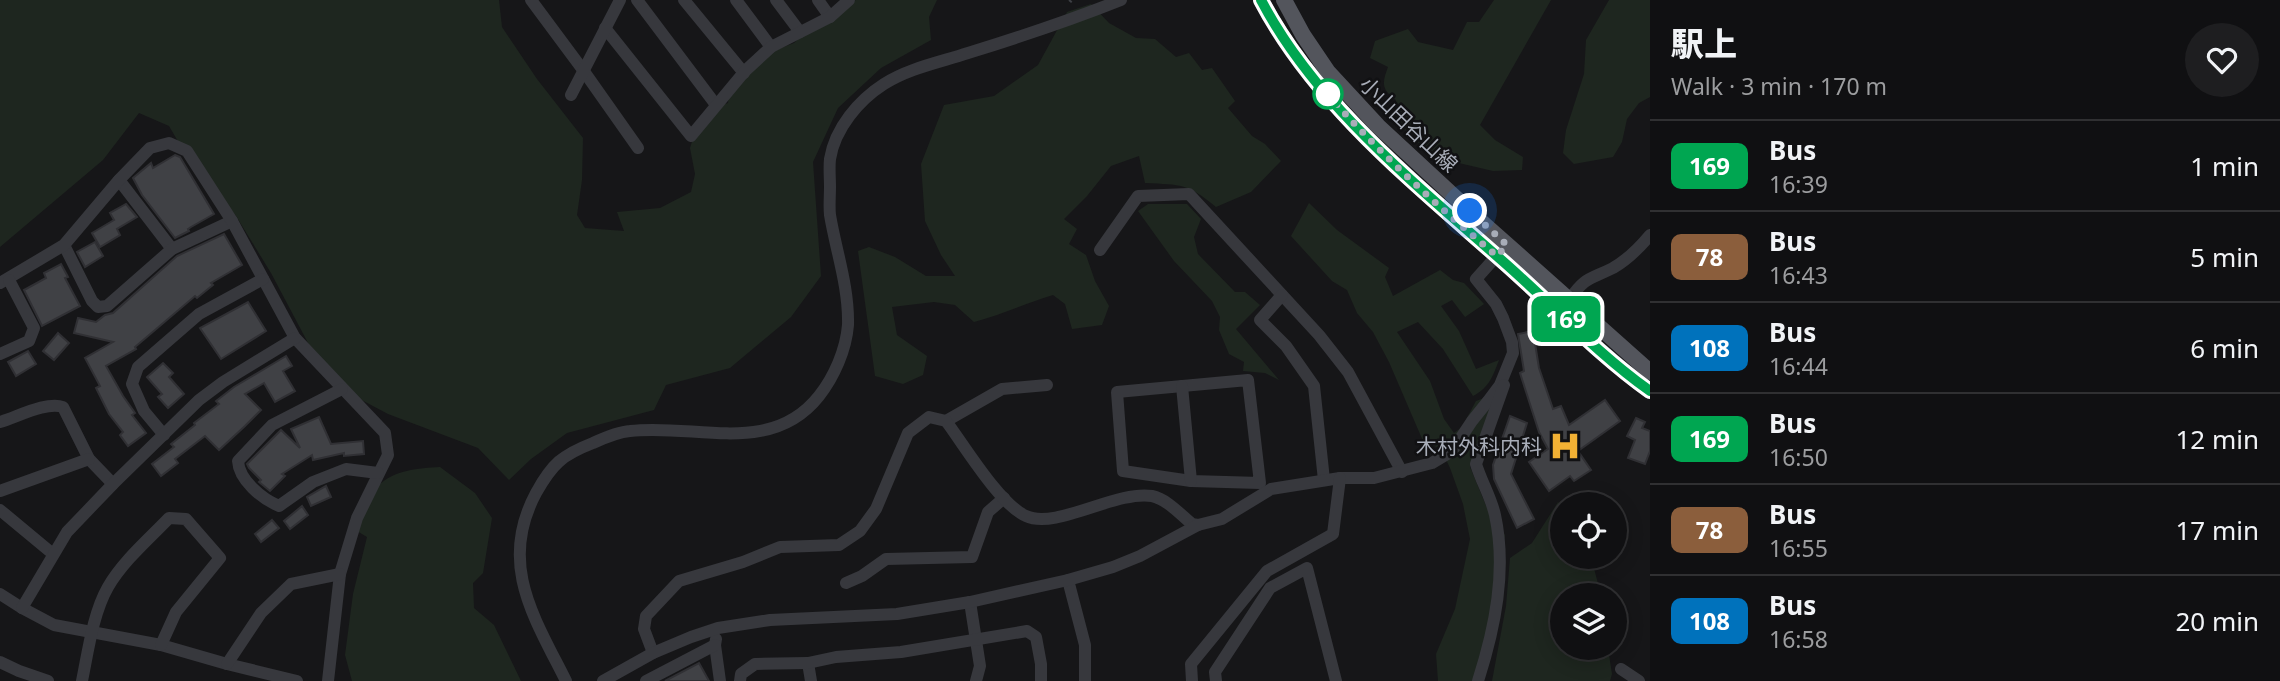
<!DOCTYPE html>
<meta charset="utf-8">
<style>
body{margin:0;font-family:"Noto Sans","Noto Sans JP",sans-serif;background:#1e1e20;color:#f1f3f6;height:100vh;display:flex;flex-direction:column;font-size:26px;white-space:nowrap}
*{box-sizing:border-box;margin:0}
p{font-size:23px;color:#9c9d9f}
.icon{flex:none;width:38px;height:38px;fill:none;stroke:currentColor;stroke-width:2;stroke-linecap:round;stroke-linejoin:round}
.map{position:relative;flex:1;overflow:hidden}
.sheet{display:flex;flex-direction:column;background:#101012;width:630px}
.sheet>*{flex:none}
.badge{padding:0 14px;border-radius:10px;font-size:24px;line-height:46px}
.tools{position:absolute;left:1550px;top:492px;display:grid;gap:14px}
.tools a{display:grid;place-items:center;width:77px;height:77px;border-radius:50%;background:#101012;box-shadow:0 4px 18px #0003,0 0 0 2px #303032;font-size:35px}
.you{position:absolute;width:35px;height:35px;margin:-18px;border:5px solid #fff;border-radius:50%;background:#1a73e8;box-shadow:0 0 0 10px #1a73e833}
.map>.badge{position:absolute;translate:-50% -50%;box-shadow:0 0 0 4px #fff}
.round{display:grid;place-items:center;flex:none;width:74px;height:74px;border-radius:37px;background:#1e1e20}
.summary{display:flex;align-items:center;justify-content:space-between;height:119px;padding:0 21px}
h1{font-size:33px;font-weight:800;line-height:52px}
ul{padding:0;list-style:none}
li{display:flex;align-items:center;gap:21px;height:91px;padding:0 21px;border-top:2px solid #303032}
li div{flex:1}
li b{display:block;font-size:26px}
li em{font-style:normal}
li .badge{min-width:77px;font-weight:700;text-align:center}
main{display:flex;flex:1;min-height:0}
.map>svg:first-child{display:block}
.green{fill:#1e261f}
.building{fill:#404145;stroke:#303034;stroke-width:2}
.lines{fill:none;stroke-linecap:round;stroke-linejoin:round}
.path{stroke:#3d3f44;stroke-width:2;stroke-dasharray:3.5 5;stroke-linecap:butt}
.minor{stroke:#37383d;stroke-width:12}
.major{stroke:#53555c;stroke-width:16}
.line-casing{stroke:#fff;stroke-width:16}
.line{stroke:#00a651;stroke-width:10}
.walk{stroke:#a8adb8;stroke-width:7;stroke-dasharray:0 12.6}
.stop-dot{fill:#fff;stroke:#00a651;stroke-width:3.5}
.labels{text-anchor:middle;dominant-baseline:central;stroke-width:5;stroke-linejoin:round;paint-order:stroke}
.street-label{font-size:21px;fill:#a8adb8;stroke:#111113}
.poi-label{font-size:21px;fill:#a8adb8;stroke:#111113;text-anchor:end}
</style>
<main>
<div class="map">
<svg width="1650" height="681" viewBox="0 0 1650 681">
<rect width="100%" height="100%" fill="#161618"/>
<g class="green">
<polygon points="0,0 499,0 502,27 537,79 583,138 582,180 577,215 585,228 624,231 617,212 660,208 691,192 695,174 690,148 696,129 713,108 728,103 730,87 771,52 794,43 822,18 856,0 937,0 929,17 931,40 881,68 838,108 813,162 821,276 791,317 730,368 666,385 654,410 567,433 531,459 509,480 478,448 388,414 356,397 316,358 271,273 236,216 186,155 169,126 139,113 103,160 0,247"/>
<path d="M1494,0H1551L1480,125L1495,140L1523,157L1522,170L1493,171L1433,157L1396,121V100C1381,89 1382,83 1388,67L1370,58L1375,41L1408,29L1418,42L1453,50L1467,22H1479Z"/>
<polygon points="1609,0 1650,0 1650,97 1639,103 1627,119 1622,142 1613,157 1574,164 1563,153 1566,130 1584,74 1586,40"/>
<path d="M1091,4L1109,23L1136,38L1155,39L1176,57L1189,53L1202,70L1212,68L1235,101L1228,108L1252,136L1265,144L1281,161L1251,192L1216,207C1187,183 1182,185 1145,183L1139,156L1111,166L1087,196L1064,219L1077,229L1069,244L1086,255L1095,281L1109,306L1102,325L1072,329L1065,304L1053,295C1026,303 1001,315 974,322L955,305L934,302L892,307L897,335L927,356L923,375L903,384L875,376L858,251L869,247L895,257L926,276H955L941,255L925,221L921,164L944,105L994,96L1038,65L1067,12Z"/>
<path d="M1309,203L1337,230L1389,268L1385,277L1393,296L1440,270L1453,280L1464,283L1484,304L1465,317L1452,300L1441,306L1459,331L1476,369L1499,360C1493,376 1489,388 1473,396L1443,349L1418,322L1397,332L1430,381L1444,419L1454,433L1462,427L1476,401L1495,394L1486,426L1470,467L1487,508L1505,535L1493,592L1489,656L1474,681H1438L1436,654L1455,609L1470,539L1463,504L1450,468L1441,449L1423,441L1389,362L1373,332L1357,313L1347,290L1332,281L1291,236Z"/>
<polygon points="1148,204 1187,204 1201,219 1194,237 1198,254 1235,292 1245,292 1260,305 1236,329 1279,380 1265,373 1243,371 1244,362 1229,354 1219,330 1220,317 1212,301 1174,261 1138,211"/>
<path d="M440,467L475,493L492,518L483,573L473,583L474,608L494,625L521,681H352L345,655L353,594L367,537L357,531C362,520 370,495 378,486C393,470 419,468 440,467Z"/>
<polygon points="1558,502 1563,507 1563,556 1591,557 1601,595 1563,595 1563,648 1608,648 1612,674 1610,681 1492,681 1506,606 1510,558 1532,543"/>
</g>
<g class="building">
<polygon points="175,155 180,157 214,214 191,227 188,229 189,231 175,238 142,195 133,178 151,163 153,168"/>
<polygon points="126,204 137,217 117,229 120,235 100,247 92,233 114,220 110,213"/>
<polygon points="224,234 242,265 211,283 213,285 197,298 195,296 135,347 136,349 106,366 123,396 135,413 132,415 146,433 128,446 120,435 123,432 109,414 96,388 100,386 85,358 113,342 74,333 78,318 96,322 105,315 113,313 177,256"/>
<polygon points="95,242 103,256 85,267 77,252"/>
<polygon points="61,264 68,277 65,278 80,306 42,326 24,290 46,278 44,273"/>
<polygon points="248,302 266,331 221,359 200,328"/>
<polygon points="1533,331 1539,368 1553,409 1561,406 1569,425 1605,400 1620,421 1578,451 1591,470 1574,481 1570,476 1549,491 1529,462 1548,449 1539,432 1520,373 1524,371 1518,334"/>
<polygon points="58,333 69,343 54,360 43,351"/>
<polygon points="28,351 36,364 16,376 8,362"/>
<polygon points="286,356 292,366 283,371 295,391 275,402 264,383 245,394 261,410 245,426 219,450 205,436 175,459 178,463 161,476 152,464 174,447 171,444 195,425 194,423 219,404 216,401 234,387"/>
<polygon points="163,363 173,373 169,377 184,394 168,408 158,397 162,394 147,377"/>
<polygon points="1510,416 1527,423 1511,474 1534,519 1517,528 1494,479 1493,465"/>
<polygon points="319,417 331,444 363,441 364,454 344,456 344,453 313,460 312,455 282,474 285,476 270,491 259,482 261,480 249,468 247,464 281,430 300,448 291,429"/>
<polygon points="1636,418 1645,422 1642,428 1650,431 1650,451 1645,464 1628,458 1635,440 1627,436"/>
<polygon points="326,486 331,497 311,506 307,497"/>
<polygon points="302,506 308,515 290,529 284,521"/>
<polygon points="272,520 279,528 261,542 255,534"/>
<polygon points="699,663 709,681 665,681"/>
</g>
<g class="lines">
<polyline class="path" points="1069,0 1074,4"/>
<g class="minor">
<polyline points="531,0 583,70 638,148"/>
<polyline points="637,0 716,105"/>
<polyline points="684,0 744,73"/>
<polyline points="736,0 771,47"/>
<polyline points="776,0 800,32"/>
<polyline points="818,0 830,17"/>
<polyline points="605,28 691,136 745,71 771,47 830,17 849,0"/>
<polyline points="571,95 620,0"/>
<polyline points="119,180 172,249"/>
<polyline points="64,245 92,301 98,307 107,306 172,249 232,221"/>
<polyline points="1100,250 1138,196 1189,194 1319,335 1348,372 1402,472"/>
<polyline points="0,283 64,245 119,180 150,148 169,143 187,151 232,221 295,338 385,433 388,455 357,518 340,574 328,681"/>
<polyline points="1282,295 1260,320 1286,346 1314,386 1324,480"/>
<path d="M1569,300C1586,276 1589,280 1613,268C1627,260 1640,247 1650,235"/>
<polyline points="0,354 29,341 34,328 9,280"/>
<polygon points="1248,380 1260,483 1191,481 1123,471 1117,392"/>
<polyline points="1182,386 1191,481"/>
<path d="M342,389L272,425L238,461C239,480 262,499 279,506L313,482L346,469L378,473"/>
<polyline points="946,421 1002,389 1047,385"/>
<path d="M0,422C17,417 47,401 63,407L89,459L113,484"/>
<polyline points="164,435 144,411 132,384 138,367 199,314 263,279"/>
<polyline points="0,491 89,459"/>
<polyline points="0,510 53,554"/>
<polyline points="1068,580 1085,645 1085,681"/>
<polyline points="846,583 862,576 886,559 972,557 988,512 1004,498"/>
<polyline points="0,594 22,608 54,625 161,645 227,664 297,681"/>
<polyline points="970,602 980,666 976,681"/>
<polyline points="22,608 67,532 113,484 199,400 223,382 295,338"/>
<polyline points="716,639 715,645 720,681"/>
<path d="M653,653L644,629L646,616L679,581L743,562L780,547L839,545L860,531L876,509L908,433L929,417L946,421C964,445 1000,505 1026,516C1056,530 1116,490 1152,496C1167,499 1181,515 1192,524L1198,525"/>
<polyline points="0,662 19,671 48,681"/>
<polyline points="808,663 811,681"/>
<polyline points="227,664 261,613 291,584 340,574"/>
<polyline points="1621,669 1639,681"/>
<path d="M82,681C88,652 93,613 108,587C123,561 148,540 169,518L186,519L220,558L176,612L161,645"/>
<path d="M566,681C534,617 498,564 536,493C552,464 562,455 593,443C604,438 617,432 630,431C695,423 771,457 819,396C834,377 846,350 848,325C849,287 836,251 830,215C829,206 830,196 830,187C830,178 829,168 830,159C835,128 859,100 884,84C909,68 941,62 968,53C1020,37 1071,20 1121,0"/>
<polyline points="603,681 653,653 691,637 718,628 770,620 897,614 970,602 1068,580 1113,567 1140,556 1198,525 1222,519 1271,489 1340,478 1374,478 1432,463 1452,451 1472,421 1488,401 1500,385 1513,353 1512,342 1503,318 1496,304 1476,279 1502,250"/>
<polyline points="646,681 715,645"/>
<polyline points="740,681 741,674 755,664 808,663 836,657 901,652 1027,631 1036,637 1041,664 1041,681"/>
<polyline points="1192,681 1191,664 1267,571 1333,534 1340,478"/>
<polyline points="1216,681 1215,672 1270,588 1307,568 1336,681"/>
<path d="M1478,681C1495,628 1507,570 1495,515C1491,497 1481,481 1476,464L1504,385"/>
</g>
<g class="major">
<path d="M1261,0C1313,101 1414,182 1498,257C1549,301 1595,351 1650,391"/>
<polyline points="1284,0 1303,35 1328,72 1378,126 1485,225 1650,372"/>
</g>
</g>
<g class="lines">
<defs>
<path id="line" d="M1261,0C1315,103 1412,181 1498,257C1549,301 1595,352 1650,391"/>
</defs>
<use href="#line" class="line-casing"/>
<use href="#line" class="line"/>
<path class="walk" d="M1328,94L1324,90C1375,149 1437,206 1497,256L1507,245L1470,211"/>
</g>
<defs>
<symbol id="hospital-bare" viewBox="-9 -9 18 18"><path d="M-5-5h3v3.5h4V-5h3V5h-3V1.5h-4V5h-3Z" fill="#f2b134" stroke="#111113" stroke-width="2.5" paint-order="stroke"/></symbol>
</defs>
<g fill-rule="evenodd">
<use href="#hospital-bare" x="1543" y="424" width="44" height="44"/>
</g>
<circle class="stop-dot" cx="1328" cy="94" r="14"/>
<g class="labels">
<g class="street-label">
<text transform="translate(1409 124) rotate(44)">小山田谷山線</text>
</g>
<g class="poi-label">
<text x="1542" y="446">木村外科内科</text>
</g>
</g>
</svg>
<div class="tools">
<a><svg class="icon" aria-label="locate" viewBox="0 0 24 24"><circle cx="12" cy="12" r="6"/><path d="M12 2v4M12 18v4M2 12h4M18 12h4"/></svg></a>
<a><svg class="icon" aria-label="layers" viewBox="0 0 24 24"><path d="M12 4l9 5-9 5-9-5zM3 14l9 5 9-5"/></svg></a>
</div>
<div class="you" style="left:1470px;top:211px"></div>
<b class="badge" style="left:1566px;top:319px;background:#00a651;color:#fff">169</b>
</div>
<section class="sheet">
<div class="summary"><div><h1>駅上</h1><p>Walk · 3 min · 170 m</p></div><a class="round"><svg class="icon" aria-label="heart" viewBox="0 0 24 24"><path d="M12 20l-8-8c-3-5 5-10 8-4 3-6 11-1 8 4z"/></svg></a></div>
<ul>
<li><span class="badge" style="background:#00a651;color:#fff">169</span><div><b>Bus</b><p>16:39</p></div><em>1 min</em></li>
<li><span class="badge" style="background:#8b5e3c;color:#fff">78</span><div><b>Bus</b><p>16:43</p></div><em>5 min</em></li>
<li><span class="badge" style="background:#0072bc;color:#fff">108</span><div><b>Bus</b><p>16:44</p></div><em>6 min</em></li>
<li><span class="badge" style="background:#00a651;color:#fff">169</span><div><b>Bus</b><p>16:50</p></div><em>12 min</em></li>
<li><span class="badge" style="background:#8b5e3c;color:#fff">78</span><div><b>Bus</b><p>16:55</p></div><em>17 min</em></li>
<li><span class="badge" style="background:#0072bc;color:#fff">108</span><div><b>Bus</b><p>16:58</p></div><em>20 min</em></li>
</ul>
</section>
</main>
